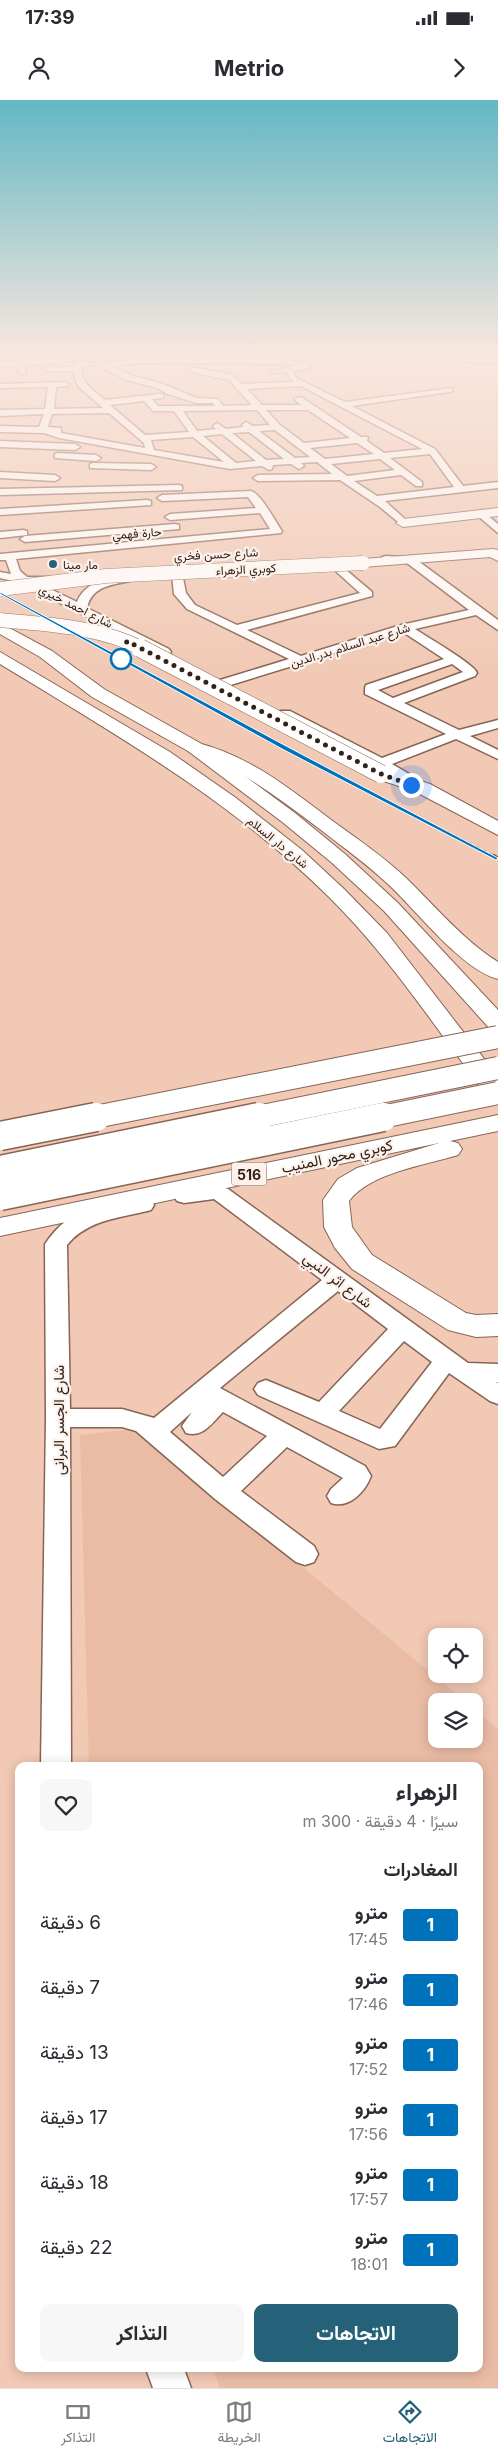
<!DOCTYPE html>
<html lang="ar">
<meta charset="utf-8">
<style>
body{margin:0;font-family:Inter,Vazirmatn,sans-serif;background:#f7f7f7;color:#2b2b33;direction:rtl;height:100vh;display:flex;flex-direction:column;font-size:19px;white-space:nowrap}
*{box-sizing:border-box;margin:0}
p{font-size:16px;color:#7c7c81}
.icon{flex:none;width:28px;height:28px;fill:none;stroke:currentColor;stroke-width:2;stroke-linecap:round;stroke-linejoin:round}
.map{position:relative;flex:1;overflow:hidden;direction:ltr}
.panel{position:absolute;left:15px;top:1662px;width:468px;height:610px;display:flex;flex-direction:column;background:#fff;border-radius:10px;box-shadow:0 2px 12px #0003;direction:rtl}
.panel>*{flex:none}
.badge{padding:0 10px;border-radius:4px;font-size:18px;line-height:32px}
.buttons{position:absolute;left:428px;top:1528px;display:grid;gap:10px}
.buttons a{display:grid;place-items:center;width:55px;height:55px;border-radius:10px;background:#fff;box-shadow:0 2px 12px #0003;font-size:25px}
.you{position:absolute;width:25px;height:25px;margin:-12px;border:4px solid #fff;border-radius:50%;background:#1a73e8;box-shadow:0 0 0 8px #1a73e833}
.map>.badge{position:absolute;translate:-50% -50%;box-shadow:0 0 0 2px #fff}
h2{padding:0 25px;font-size:19px;line-height:45px}
.round{display:grid;place-items:center;flex:none;width:52px;height:52px;border-radius:10px;background:#f7f7f7}
.overview{display:flex;align-items:center;justify-content:space-between;height:85px;padding:0 25px}
h1{font-size:24px;font-weight:700;line-height:38px}
.action{display:flex;gap:10px;margin-top:auto;padding:10px 25px}
.action a{flex:1;height:58px;border-radius:10px;background:#256279;color:#fff;font-size:20px;font-weight:700;line-height:58px;text-align:center}
.action a+a{background:#f7f7f7;color:#2b2b33}
ul{padding:0;list-style:none}
li{display:flex;align-items:center;gap:15px;height:65px;padding:0 25px}
li div{flex:1}
li b{display:block;font-size:19px}
li em{font-style:normal}
li .badge{min-width:55px;font-weight:700;text-align:center}
.status{display:flex;justify-content:space-between;align-items:center;height:35px;padding:0 25px;background:#fff;direction:ltr}
.status svg{height:14px;fill:currentColor}
header{display:flex;justify-content:space-between;align-items:center;height:65px;padding:0 25px;background:#fff;font-size:22px;font-weight:700}
.menu{display:flex;justify-content:space-around;align-items:center;height:70px;border-top:1px solid #e1e1e2;background:#fff;font-size:14px;color:#7c7c81}
.menu a{display:grid;justify-items:center;gap:2px}
.menu .on{color:#256279}
.map>svg:first-child{display:block}
.built{fill:#eabca5}
.lines{fill:none;stroke-linecap:round;stroke-linejoin:round}
.street-casing{stroke:#876453;stroke-width:3}
.secondary-casing{stroke:#876453;stroke-width:2}
.primary-casing{stroke:#876453;stroke-width:2}
.highway-casing{stroke:#876453;stroke-width:2}
.street{fill:#fff;fill-rule:evenodd}
.secondary{fill:#fff;fill-rule:evenodd}
.primary{fill:#fff;fill-rule:evenodd}
.highway{fill:#fff;fill-rule:evenodd}
.rail-far2{stroke:#6c564a;stroke-width:2;stroke-dasharray:3 3;stroke-linecap:butt}
.rail-far1{stroke:#6c564a;stroke-width:2.5;stroke-dasharray:4 4;stroke-linecap:butt}
.rail{stroke:#6c564a;stroke-width:3;stroke-dasharray:5 5;stroke-linecap:butt}
.secondary-bridge-far1-casing{stroke:#876453;stroke-width:15;stroke-linecap:butt}
.secondary-bridge-casing{stroke:#876453;stroke-width:19;stroke-linecap:butt}
.highway-bridge-far1-casing{stroke:#876453;stroke-width:24;stroke-linecap:butt}
.highway-bridge-casing{stroke:#876453;stroke-width:31;stroke-linecap:butt}
.secondary-bridge-far1{stroke:#fff;stroke-width:14}
.secondary-bridge{stroke:#fff;stroke-width:18}
.highway-bridge-far1{stroke:#fff;stroke-width:22}
.highway-bridge{stroke:#fff;stroke-width:28}
.line{fill:#0072bc;stroke:#fff}
.walk{stroke:#31221a;stroke-width:5;stroke-dasharray:0 9}
.poi-dot{fill:#256279;stroke:#fdf1eb;stroke-width:2}
.stop-dot{fill:#fff;stroke:#0072bc;stroke-width:2.5}
.labels{text-anchor:middle;dominant-baseline:central;stroke-width:4.5;stroke-linejoin:round;paint-order:stroke}
.far-street-label{font-size:12px;fill:#31221a;stroke:#fdf1eb}
.far-poi-label{font-size:12px;fill:#31221a;stroke:#fdf1eb;text-anchor:start}
.shield{fill:#fdf1eb;stroke:#6e6059;stroke-width:1}
.shield-label{font-size:14px;font-weight:bold;fill:#31221a}
.street-label{font-size:15px;fill:#31221a;stroke:#fdf1eb}
</style>
<div class="status"><b>17:39</b><svg viewBox="0 0 49 12"><path d="M0 12V9h3v3zM5 12V6h3v6zM10 12V3h3v9zM15 12V0h3v12zM26 1h20v11H26zM47 4h2v5h-2z"/></svg></div>
<header><svg class="icon" aria-label="forward" viewBox="0 0 24 24"><path d="M9 5l7 7-7 7"/></svg>Metrio<svg class="icon" aria-label="person" viewBox="0 0 24 24"><circle cx="12" cy="8" r="4"/><path d="M4 21q1-7 8-7t8 7"/></svg></header>
<div class="map">
<svg width="498" height="2288" viewBox="0 0 498 2288">
<rect width="100%" height="100%" fill="#f1c9b5"/>
<polygon class="built" points="135,1329 465,1601 436,1601 436,1639 474,1639 474,1609 498,1629 498,2288 220,2288 213,2269 479,2269 479,1666 89,1666 80,1335"/>
<g class="lines">
<defs>
<g id="street">
<polygon points="386,254 450,255 498,260 498,264 390,256"/>
<path d="M275,258L310,264V268L293,271L296,278L345,302L452,288V292H449L352,306L435,349L463,386L498,382V388L385,401L407,421V425L403,426L380,407L340,380L258,381L253,378L258,375L332,374L317,362L301,363L304,366L299,369L291,364L273,365L272,369L269,370L262,366L230,369L59,338L44,333L0,332V326L39,327L44,314L0,316V310L45,309L48,287L0,288V284L65,282L69,284L68,286L56,287L54,309L103,308L78,286L73,271H47L43,269L44,267H73L77,262L103,263L141,259L271,260ZM141,263L286,264L293,266L271,271L275,273L286,272L293,282L242,284L230,274L190,267V271L195,273L229,280L252,305L223,306L218,299L197,298L163,284L133,276L111,266ZM97,265L127,280L157,288L168,294L196,303H213L215,306H158L152,299L163,298V294H160L105,300C93,290 81,283 81,266ZM301,286L422,349L384,353L367,341L368,337H361L301,297L294,299L301,305H262L247,289ZM144,301L153,311H174L189,332L145,335L110,305ZM257,310L270,325L253,326L246,322L242,325L243,327L226,329L217,323L213,326L216,329L197,331L183,311ZM266,310H308L350,338L304,343L280,325ZM109,313L144,343L145,348L61,333V328L48,327L52,314ZM275,330L310,357L295,358L259,331ZM249,332L284,359L266,360L232,333ZM222,334L256,361L236,363L203,336ZM193,337L224,362L154,350L151,340ZM357,343L374,354L325,359L310,348ZM430,354L454,387L377,396L354,381L401,375L416,386H422V382L390,358ZM380,359L395,370L347,376L331,364Z"/>
<polygon points="17,262 23,262 26,274 20,274"/>
<polygon points="0,341 75,344 80,347 75,350 0,347"/>
<polygon points="58,353 96,355 101,358 96,361 55,358 55,354"/>
<polygon points="93,363 151,364 156,367 151,370 90,368 90,364"/>
<polygon points="0,372 55,375 60,378 55,381 0,378"/>
<polygon points="179,385 182,386 182,390 0,395 0,389"/>
<path d="M251,391C261,394 275,421 282,431L281,433L16,459L20,471L27,477H55V481L38,483L77,502C84,483 114,471 134,476V480C115,485 92,484 87,508L169,549L171,552L169,555H161L21,483L0,478V472L11,474L6,460H0V454L270,429L260,413L170,420L165,417L170,414L256,408L248,397L162,401L157,398L162,395Z"/>
<polygon points="147,400 151,401 151,405 0,415 0,409"/>
<polygon points="481,410 498,424 498,433 477,415 476,413"/>
<polygon points="175,424 179,425 179,429 25,442 20,439 25,436"/>
<polygon points="23,430 27,431 27,435 0,438 0,432"/>
<path d="M386,456L414,458L498,520V530L476,515L415,529C427,537 474,564 477,573L475,576L404,603L459,630L498,620V628L470,636L498,650V659L456,639L392,664L428,685L430,688L428,691L423,692L278,614L280,611H290L382,658L446,634L365,594V588L366,585L444,559L403,532L224,587L218,583L220,580L289,559L187,509L174,494L172,475L174,473H182L186,493L195,505L237,525L360,493L330,466L335,463L339,464L372,492V496L247,530L301,556L401,525L469,510L407,463L382,461V457ZM452,564L463,572L393,598L378,590Z"/>
<path d="M212,1084L228,1089L468,1263L498,1264V1282H496L498,1283V1304L490,1301L449,1273L395,1346L379,1349L258,1295L254,1289L258,1283L266,1280L319,1302L388,1229L338,1191L220,1288L365,1366L371,1376C365,1392 349,1409 331,1403L327,1396L331,1389L343,1378L287,1347L241,1391L314,1446L318,1454L314,1462L305,1465L296,1462L215,1399L136,1331L122,1327H70L71,1666H41L46,1318L45,1144C51,1135 58,1127 66,1121C83,1110 132,1095 151,1100L154,1105L151,1110C121,1118 88,1119 67,1145L70,1309H122L154,1318L322,1180L214,1099L184,1103L177,1101L174,1096L177,1091ZM404,1241L432,1262L380,1329L339,1311ZM192,1312L182,1326L186,1333C203,1338 212,1323 223,1312L267,1336L223,1377L170,1332Z"/>
<polygon points="146,2269 184,2269 191,2288 153,2288"/>
</g>
<g id="secondary">
<polygon points="498,408 498,416 403,427 396,423 403,419"/>
<polygon points="493,449 498,450 498,461 490,457 363,467 356,463 363,459"/>
<polygon points="0,523 52,551 104,589 200,643 295,713 345,754 398,803 498,910 498,931 490,929 384,811 331,762 281,721 188,651 92,597 40,557 0,534"/>
<path d="M0,552L170,652L236,698L302,750L344,789L387,833L498,977V999L488,997C437,930 389,856 329,797C232,701 115,634 0,564Z"/>
<polygon points="381,669 430,684 498,721 498,735 416,692 375,678 372,674 375,670"/>
</g>
<polygon id="primary" points="87,254 124,254 119,257 0,268 0,262"/>
<g id="highway">
<path d="M194,642C249,655 290,689 334,722C359,740 384,757 406,778C436,807 463,840 498,862V879C462,870 417,811 389,785C368,765 344,748 321,730C278,698 240,667 188,651L185,647L188,643Z"/>
<path d="M498,1015V1031L450,1041L458,1043L462,1049L458,1055C426,1065 369,1073 349,1101L352,1127L372,1155L466,1213L476,1215L498,1214V1236L476,1237L448,1230L352,1169L335,1148L324,1127L323,1100L338,1079L357,1068L439,1043L0,1136V1118Z"/>
</g>
</defs>
<use href="#street" class="street-casing"/>
<use href="#secondary" class="secondary-casing"/>
<use href="#primary" class="primary-casing"/>
<use href="#highway" class="highway-casing"/>
<use href="#street" class="street"/>
<use href="#secondary" class="secondary"/>
<use href="#primary" class="primary"/>
<use href="#highway" class="highway"/>
<polyline class="rail-far2" points="0,493 103,549"/>
<polyline class="rail-far1" points="101,548 286,649 495,757"/>
<polyline class="rail" points="493,755 498,758"/>
<defs>
<g id="secondary-bridge-far1">
<polyline points="0,489 106,476 363,463"/>
<path d="M0,520C49,525 98,526 143,549"/>
</g>
<polyline id="secondary-bridge" points="140,548 381,674"/>
<g id="highway-bridge-far1">
<polyline points="90,1018 498,937"/>
<polyline points="253,1018 498,968"/>
<polyline points="377,1018 498,993"/>
</g>
<g id="highway-bridge">
<polyline points="0,1036 96,1017"/>
<polyline points="0,1070 259,1017"/>
<polyline points="0,1096 383,1017"/>
</g>
</defs>
<use href="#secondary-bridge-far1" class="secondary-bridge-far1-casing"/>
<use href="#secondary-bridge" class="secondary-bridge-casing"/>
<use href="#highway-bridge-far1" class="highway-bridge-far1-casing"/>
<use href="#highway-bridge" class="highway-bridge-casing"/>
<use href="#secondary-bridge-far1" class="secondary-bridge-far1"/>
<use href="#secondary-bridge" class="secondary-bridge"/>
<use href="#highway-bridge-far1" class="highway-bridge-far1"/>
<use href="#highway-bridge" class="highway-bridge"/>
</g>
<linearGradient id="sky" x2="0" y2="1"><stop stop-color="#63b7c6"/><stop offset="0.44" stop-color="#f9e7de"/><stop offset="1" stop-color="#f9e7de" stop-opacity="0"/></linearGradient>
<rect width="498" height="574" fill="url(#sky)"/>
<polygon class="line" points="0,492 288,647 498,758 496,760 284,650 0,494"/>
<g class="lines">
<polyline class="walk" points="121,559 127,541 381,674 411,685"/>
</g>
<circle class="poi-dot" cx="53" cy="464" r="5"/>
<circle class="stop-dot" cx="121" cy="559" r="10"/>
<g class="labels">
<g class="far-street-label">
<text transform="translate(137 433) rotate(-4)">حارة فهمي</text>
<text transform="translate(216 454) rotate(-3)">شارع حسن فخري</text>
<text transform="translate(246 469) rotate(-3)">كوبري الزهراء</text>
<text transform="translate(76 506) rotate(27)">شارع احمد خيري</text>
<text transform="translate(350 545) rotate(-17)">شارع عبد السلام بدر الدين</text>
<text transform="translate(278 742) rotate(39)">شارع دار السلام</text>
</g>
<g class="far-poi-label">
<text x="63" y="464">مار مينا</text>
</g>
<rect class="shield" x="231.5" y="1062.5" width="35" height="23" rx="4"/>
<g class="shield-label">
<text x="249" y="1074">516</text>
</g>
<g class="street-label">
<text transform="translate(337 1056) rotate(-12)">كوبري محور المنيب</text>
<text transform="translate(338 1180) rotate(37)">شارع اثر النبي</text>
<text transform="translate(58 1320) rotate(-90)">شارع الجسر البرانى</text>
</g>
</g>
</svg>
<div class="buttons">
<a><svg class="icon" aria-label="locate" viewBox="0 0 24 24"><circle cx="12" cy="12" r="6"/><path d="M12 2v4M12 18v4M2 12h4M18 12h4"/></svg></a>
<a><svg class="icon" aria-label="layers" viewBox="0 0 24 24"><path d="M12 4l9 5-9 5-9-5zM3 14l9 5 9-5"/></svg></a>
</div>
<div class="you" style="left:411px;top:685px"></div>
<section class="panel">
<div class="overview"><div><h1>الزهراء</h1><p>سيرًا · 4 دقيقة · 300 m</p></div><a class="round"><svg class="icon" aria-label="heart" viewBox="0 0 24 24"><path d="M12 20l-8-8c-3-5 5-10 8-4 3-6 11-1 8 4z"/></svg></a></div>
<h2>المغادرات</h2>
<ul>
<li><span class="badge" style="background:#0072bc;color:#fff">1</span><div><b>مترو</b><p>17:45</p></div><em>6 دقيقة</em></li>
<li><span class="badge" style="background:#0072bc;color:#fff">1</span><div><b>مترو</b><p>17:46</p></div><em>7 دقيقة</em></li>
<li><span class="badge" style="background:#0072bc;color:#fff">1</span><div><b>مترو</b><p>17:52</p></div><em>13 دقيقة</em></li>
<li><span class="badge" style="background:#0072bc;color:#fff">1</span><div><b>مترو</b><p>17:56</p></div><em>17 دقيقة</em></li>
<li><span class="badge" style="background:#0072bc;color:#fff">1</span><div><b>مترو</b><p>17:57</p></div><em>18 دقيقة</em></li>
<li><span class="badge" style="background:#0072bc;color:#fff">1</span><div><b>مترو</b><p>18:01</p></div><em>22 دقيقة</em></li>
</ul>
<div class="action"><a>الاتجاهات</a><a>التذاكر</a></div>
</section>
</div>
<nav class="menu">
<a class="on"><svg class="icon" aria-label="directions" viewBox="0 0 24 24"><path d="M12 3l9 9-9 9-9-9zM9 14v-3h6M13 9l2 2-2 2"/></svg>الاتجاهات</a>
<a><svg class="icon" aria-label="map" viewBox="0 0 24 24"><path d="M3 6l6-2 6 2 6-2v14l-6 2-6-2-6 2zM9 4v14M15 6v14"/></svg>الخريطة</a>
<a><svg class="icon" aria-label="tickets" viewBox="0 0 24 24"><path d="M3 7h18v10H3zM15 7v10"/></svg>التذاكر</a>
</nav>
